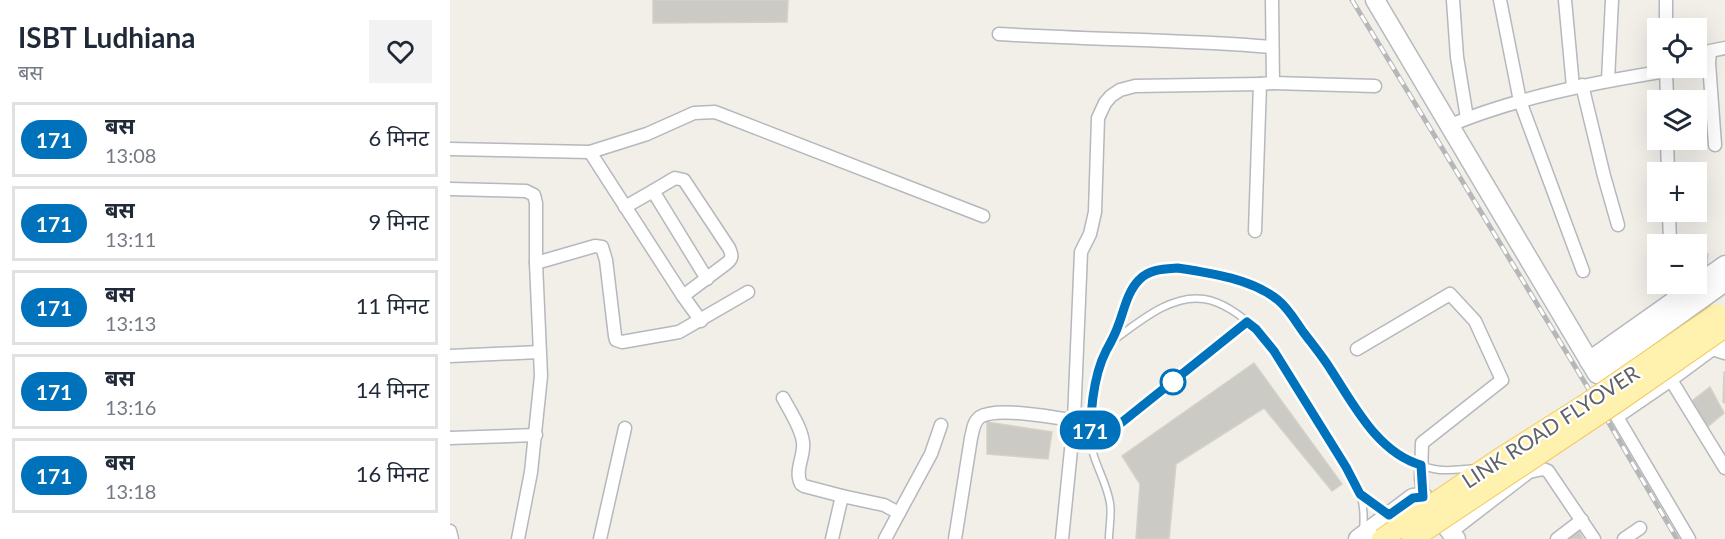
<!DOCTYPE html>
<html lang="hi">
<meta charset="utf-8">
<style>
body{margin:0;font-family:Lato,"Noto Sans Devanagari",sans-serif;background:#f2f2f3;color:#1f2937;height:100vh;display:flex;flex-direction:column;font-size:22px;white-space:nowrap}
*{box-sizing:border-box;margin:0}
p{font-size:20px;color:#747a83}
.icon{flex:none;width:33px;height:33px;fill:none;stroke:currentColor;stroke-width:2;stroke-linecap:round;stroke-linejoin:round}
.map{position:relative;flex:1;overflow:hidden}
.drawer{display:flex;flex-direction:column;background:#fff;width:450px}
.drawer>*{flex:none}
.badge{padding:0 12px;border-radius:20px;font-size:21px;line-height:39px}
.fabs{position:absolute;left:1197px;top:18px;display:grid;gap:12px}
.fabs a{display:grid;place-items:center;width:60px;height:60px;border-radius:0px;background:#fff;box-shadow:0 6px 24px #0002;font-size:30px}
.map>.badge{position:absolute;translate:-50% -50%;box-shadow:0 0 0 3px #fff}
.round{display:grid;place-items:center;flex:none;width:63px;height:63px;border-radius:0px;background:#f2f2f3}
.head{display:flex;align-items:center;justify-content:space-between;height:102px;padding:0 18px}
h1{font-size:28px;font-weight:700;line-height:45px}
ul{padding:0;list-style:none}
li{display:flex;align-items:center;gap:18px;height:75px;margin:0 12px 9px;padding:0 6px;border:3px solid #e0e1e3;border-radius:0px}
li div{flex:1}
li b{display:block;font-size:22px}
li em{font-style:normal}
li .badge{min-width:66px;font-weight:700;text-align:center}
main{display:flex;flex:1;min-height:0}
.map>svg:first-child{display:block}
.building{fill:#cccac5;stroke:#d6d1c6;stroke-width:1.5}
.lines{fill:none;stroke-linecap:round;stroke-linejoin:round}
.lane-casing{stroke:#b5b8bc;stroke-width:9}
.street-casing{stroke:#b5b8bc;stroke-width:15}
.secondary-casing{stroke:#b6babf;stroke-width:21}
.lane{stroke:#fff;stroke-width:6}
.street{stroke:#fff;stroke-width:12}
.secondary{stroke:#fff;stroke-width:18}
.rail-casing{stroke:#b6b7b8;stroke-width:5}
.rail{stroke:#fff;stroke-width:3;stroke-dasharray:9;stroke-linecap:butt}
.lane-bridge-casing{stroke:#b5b8bc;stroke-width:9;stroke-linecap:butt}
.primary-bridge-casing{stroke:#f2c960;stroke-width:22;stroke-linecap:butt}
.lane-bridge{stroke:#fff;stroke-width:6}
.primary-bridge{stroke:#fff2af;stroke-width:20}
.line-casing{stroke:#fff;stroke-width:14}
.line{stroke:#0072bc;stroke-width:9}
.stop-dot{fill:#fff;stroke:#0072bc;stroke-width:3}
.labels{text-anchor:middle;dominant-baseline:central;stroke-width:4.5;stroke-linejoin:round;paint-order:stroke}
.street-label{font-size:21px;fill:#5f6368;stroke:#fff}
</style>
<main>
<section class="drawer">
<div class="head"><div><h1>ISBT Ludhiana</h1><p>बस</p></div><a class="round"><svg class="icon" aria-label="heart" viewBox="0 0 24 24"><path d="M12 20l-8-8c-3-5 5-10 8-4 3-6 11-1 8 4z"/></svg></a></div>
<ul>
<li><span class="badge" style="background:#0072bc;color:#fff">171</span><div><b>बस</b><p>13:08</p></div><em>6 मिनट</em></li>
<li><span class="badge" style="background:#0072bc;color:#fff">171</span><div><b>बस</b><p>13:11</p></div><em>9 मिनट</em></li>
<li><span class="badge" style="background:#0072bc;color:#fff">171</span><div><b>बस</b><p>13:13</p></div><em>11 मिनट</em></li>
<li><span class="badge" style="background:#0072bc;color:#fff">171</span><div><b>बस</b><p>13:16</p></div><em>14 मिनट</em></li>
<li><span class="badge" style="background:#0072bc;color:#fff">171</span><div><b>बस</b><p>13:18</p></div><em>16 मिनट</em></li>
</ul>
</section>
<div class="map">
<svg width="1275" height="539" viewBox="0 0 1275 539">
<rect width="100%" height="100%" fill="#f1efe8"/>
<g class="building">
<polygon points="203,0 338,0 337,22 203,23"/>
<polygon points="1258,254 1257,269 1246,275 1246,256"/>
<polygon points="804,363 892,484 882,491 814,408 726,464 719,539 686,539 690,484 672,456"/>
<polygon points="1274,372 1275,372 1275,403 1273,402"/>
<polygon points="1260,387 1274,413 1256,428 1242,401"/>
<polygon points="537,422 602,432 598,459 537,454"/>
<polygon points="1128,529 1133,539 1117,539"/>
</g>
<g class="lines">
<defs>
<g id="lane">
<path d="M664,340C689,322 721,294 754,299C773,302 790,315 805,328C819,342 829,360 840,376C852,396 864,415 876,435C886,452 904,476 910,494C914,505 914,520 913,531"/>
<polyline points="641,447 797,322"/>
<polyline points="910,494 937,513"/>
<path d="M659,539C659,527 662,514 660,503C656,478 640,459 640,433C640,409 646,375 656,353C658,347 662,343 665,337C672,318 675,293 690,279C715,254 808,281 831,303C850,321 864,347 880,368"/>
</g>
<g id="street">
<polyline points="1003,0 1007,57 1017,118"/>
<polyline points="1050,0 1070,101 1133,271"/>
<polyline points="1115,0 1123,87"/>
<polyline points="1216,28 1216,0"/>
<path d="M549,34C640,40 731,39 822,47"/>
<polyline points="1216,68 1217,100"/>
<polyline points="1158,80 1162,0"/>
<polyline points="823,83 925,86"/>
<polyline points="1132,85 1154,176 1168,225"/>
<path d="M998,126C1068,97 1142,83 1216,71"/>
<polyline points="1217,140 1218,172"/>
<polyline points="1265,145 1259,63 1260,51 1275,48"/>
<polyline points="0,149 140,152 197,134 244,113 265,112 533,216"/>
<polyline points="140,152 233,296 251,321"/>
<polyline points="0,189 76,191 84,195 86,203 86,263 91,376 81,472 68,539"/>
<path d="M203,191L225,178L234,180L279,248C282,255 283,258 277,263L233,296"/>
<polyline points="175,207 203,191 257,279"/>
<polyline points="1219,212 1220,244"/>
<polyline points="805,231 810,84 823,83 822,0"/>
<polyline points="86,263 145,246 152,247 156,260 165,336 166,340 172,342 229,332 298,292"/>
<polyline points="1221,284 1225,301"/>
<polyline points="1275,340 1221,380 1275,468"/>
<polyline points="907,349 1000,294 1025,321 1052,380 972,443 971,477 973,497"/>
<polyline points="0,356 89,352"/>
<polyline points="1221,380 1167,417 1239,539"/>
<path d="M333,398C340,411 351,427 353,442C355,456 344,470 351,484L354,486L392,496"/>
<polyline points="0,438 86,435"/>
<polyline points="449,513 481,454 491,425"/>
<polyline points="0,531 2,539"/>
<polyline points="1001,532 1079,472 1093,469 1098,471 1144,539"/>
<polyline points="150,539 175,428"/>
<polyline points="382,539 392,496 434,505 449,513 435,539"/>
<path d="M505,539L521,438C523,431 523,422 530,417C547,406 603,418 624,420L631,252L640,234L645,212L648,118L655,103L661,96L670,90L685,86L810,84"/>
<polyline points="612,539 624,420"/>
<polyline points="1107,539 1132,520"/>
<polyline points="1174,539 1190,528"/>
</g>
<g id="secondary">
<polyline points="925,0 1147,374 1275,282"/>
<polyline points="1261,335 1266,347 1275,350"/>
<polyline points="1139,361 1275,265"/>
<polyline points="908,539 963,498 973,497 976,500 1006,539"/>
</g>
</defs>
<use href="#lane" class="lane-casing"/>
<use href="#street" class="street-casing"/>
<use href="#secondary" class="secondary-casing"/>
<use href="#lane" class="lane"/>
<use href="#street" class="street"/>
<use href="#secondary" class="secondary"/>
<defs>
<polyline id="rail" points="902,0 1146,401 1227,539"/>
</defs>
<use href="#rail" class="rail-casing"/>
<use href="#rail" class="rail"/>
<defs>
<path id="lane-bridge" d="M880,368C905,409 933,458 984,469C997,472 1012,469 1026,468"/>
<g id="primary-bridge">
<polyline points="932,539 1049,459 1136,404 1267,314"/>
<polyline points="962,539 1170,400 1275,327"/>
</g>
</defs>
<use href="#lane-bridge" class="lane-bridge-casing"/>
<use href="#primary-bridge" class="primary-bridge-casing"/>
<use href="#lane-bridge" class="lane-bridge"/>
<use href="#primary-bridge" class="primary-bridge"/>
</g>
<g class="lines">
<defs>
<path id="line" d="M728,268C761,273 802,279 828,300C839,309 846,322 854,333C863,345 873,357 881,370C904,405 928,453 971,465L973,497L963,498L939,515L910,494L896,467L824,351L806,329L797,322L641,447C639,419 643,376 656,351C661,342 665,335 668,326C674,311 677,292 689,280C699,269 715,269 728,268Z"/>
</defs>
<use href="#line" class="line-casing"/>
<use href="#line" class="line"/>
</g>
<circle class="stop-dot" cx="723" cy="382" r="12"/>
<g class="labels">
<g class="street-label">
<text transform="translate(1100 426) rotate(-33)">LINK ROAD FLYOVER</text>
</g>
</g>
</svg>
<div class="fabs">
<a><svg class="icon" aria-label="locate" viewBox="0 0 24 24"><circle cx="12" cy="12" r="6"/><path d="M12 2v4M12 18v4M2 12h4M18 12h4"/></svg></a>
<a><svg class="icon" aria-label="layers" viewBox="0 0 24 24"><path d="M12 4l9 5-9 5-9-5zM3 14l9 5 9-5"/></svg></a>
<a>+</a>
<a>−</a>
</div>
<b class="badge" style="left:640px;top:430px;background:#0072bc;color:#fff">171</b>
</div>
</main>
